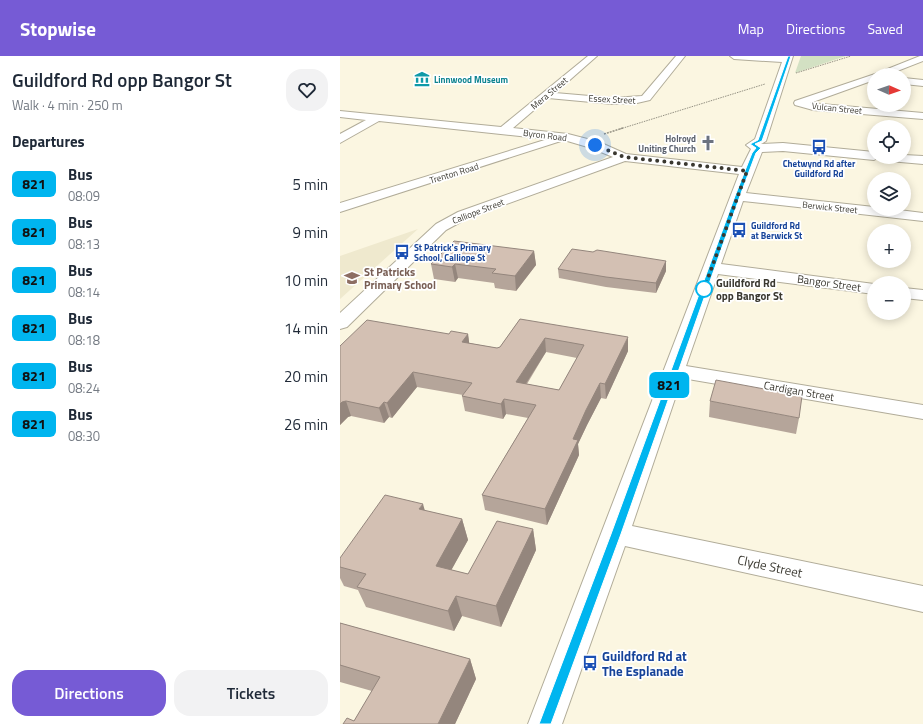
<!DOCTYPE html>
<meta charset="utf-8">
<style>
body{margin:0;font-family:"Titillium Web",sans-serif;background:#f2f2f3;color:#1f2937;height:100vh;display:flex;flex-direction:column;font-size:15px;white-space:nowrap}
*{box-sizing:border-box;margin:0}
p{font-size:13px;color:#747a83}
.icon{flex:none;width:22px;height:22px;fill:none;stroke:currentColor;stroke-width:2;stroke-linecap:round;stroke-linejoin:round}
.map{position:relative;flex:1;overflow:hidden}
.details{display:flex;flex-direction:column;background:#fff;width:340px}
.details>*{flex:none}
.badge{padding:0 8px;border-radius:6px;font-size:14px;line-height:26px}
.needle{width:26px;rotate:92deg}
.tools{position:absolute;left:527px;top:12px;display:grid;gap:8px}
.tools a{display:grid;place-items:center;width:44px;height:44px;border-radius:50%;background:#fff;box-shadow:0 2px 10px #0003;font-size:20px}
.you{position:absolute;width:20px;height:20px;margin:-10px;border:3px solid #fff;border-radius:50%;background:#1a73e8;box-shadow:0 0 0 6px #1a73e833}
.map>.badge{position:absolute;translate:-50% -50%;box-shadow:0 0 0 2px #fff}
h2{padding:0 12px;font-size:15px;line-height:36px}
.round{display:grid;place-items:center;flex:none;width:42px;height:42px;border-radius:16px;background:#f2f2f3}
.overview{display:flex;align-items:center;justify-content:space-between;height:68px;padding:0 12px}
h1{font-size:19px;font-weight:600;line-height:30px}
.cta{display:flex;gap:8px;margin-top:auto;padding:8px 12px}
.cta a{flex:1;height:46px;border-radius:16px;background:#765bd5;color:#fff;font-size:16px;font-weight:600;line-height:46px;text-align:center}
.cta a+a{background:#f2f2f3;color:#1f2937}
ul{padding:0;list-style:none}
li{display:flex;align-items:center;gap:12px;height:48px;padding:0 12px}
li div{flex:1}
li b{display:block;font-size:15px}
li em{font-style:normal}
li .badge{min-width:44px;font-weight:700;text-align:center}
header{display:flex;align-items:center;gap:24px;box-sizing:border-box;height:56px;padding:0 20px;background:#765bd5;color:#fff}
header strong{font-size:19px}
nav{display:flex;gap:22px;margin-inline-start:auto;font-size:14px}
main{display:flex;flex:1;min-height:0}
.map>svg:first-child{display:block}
.built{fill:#efe9ce}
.green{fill:#d3e1c3}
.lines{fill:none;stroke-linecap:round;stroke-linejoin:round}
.minor-casing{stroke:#b1ac99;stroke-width:2}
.path-far1{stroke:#949183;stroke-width:1;stroke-dasharray:1.5 1;stroke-linecap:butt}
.path{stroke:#949183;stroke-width:1.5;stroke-dasharray:2 1;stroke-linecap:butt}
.minor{fill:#fff;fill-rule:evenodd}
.wall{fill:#b5a59a;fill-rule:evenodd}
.shaded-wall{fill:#94867d}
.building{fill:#d3c0b3;stroke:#94867d;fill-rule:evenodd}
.line{fill:#00b5ef;stroke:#fff}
.walk{stroke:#3a3830;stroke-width:4;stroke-dasharray:0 7.2}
.stop-dot{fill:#fff;stroke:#00b5ef;stroke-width:2}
.labels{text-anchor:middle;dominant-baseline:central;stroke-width:3.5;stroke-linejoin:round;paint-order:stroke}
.far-culture-label{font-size:9px;font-weight:bold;fill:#0d838f;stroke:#fff;text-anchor:start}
.far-street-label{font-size:9px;fill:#3a3830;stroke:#fff}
.far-worship-label{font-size:9px;font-weight:bold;fill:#5b616d;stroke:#fff;text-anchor:end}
.far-transit-label{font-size:9px;font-weight:bold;fill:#164399;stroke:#fff;text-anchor:start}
.education-label{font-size:11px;font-weight:bold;fill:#785e54;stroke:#fff;text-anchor:start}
.stop-label{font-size:11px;font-weight:bold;fill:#3a3830;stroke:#fff;text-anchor:start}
.street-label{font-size:11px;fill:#3a3830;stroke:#fff}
.near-street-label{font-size:13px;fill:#3a3830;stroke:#fff}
.near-transit-label{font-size:13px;font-weight:bold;fill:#164399;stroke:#fff;text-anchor:start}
</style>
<header>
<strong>Stopwise</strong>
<nav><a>Map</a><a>Directions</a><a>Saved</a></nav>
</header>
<main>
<section class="details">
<div class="overview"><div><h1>Guildford Rd opp Bangor St</h1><p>Walk · 4 min · 250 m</p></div><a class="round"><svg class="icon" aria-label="heart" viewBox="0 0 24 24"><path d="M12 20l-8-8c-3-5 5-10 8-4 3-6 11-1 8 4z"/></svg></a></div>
<h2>Departures</h2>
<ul>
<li><span class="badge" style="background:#00b5ef;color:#111">821</span><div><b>Bus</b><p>08:09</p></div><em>5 min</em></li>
<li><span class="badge" style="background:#00b5ef;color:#111">821</span><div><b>Bus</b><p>08:13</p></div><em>9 min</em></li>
<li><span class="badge" style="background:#00b5ef;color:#111">821</span><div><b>Bus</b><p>08:14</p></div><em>10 min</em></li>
<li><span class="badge" style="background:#00b5ef;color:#111">821</span><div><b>Bus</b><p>08:18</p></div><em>14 min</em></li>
<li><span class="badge" style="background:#00b5ef;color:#111">821</span><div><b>Bus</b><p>08:24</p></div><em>20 min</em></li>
<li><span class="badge" style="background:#00b5ef;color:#111">821</span><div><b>Bus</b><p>08:30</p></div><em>26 min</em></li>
</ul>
<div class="cta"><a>Directions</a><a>Tickets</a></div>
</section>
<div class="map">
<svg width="583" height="668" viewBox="0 0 583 668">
<rect width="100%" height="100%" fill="#fbf6e1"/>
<polygon class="built" points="78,173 0,243 0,200"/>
<polygon class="green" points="461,0 506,0 455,17"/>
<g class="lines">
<defs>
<g id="minor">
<polygon points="248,0 257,0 215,37 273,42 302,40 336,0 345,0 310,44 297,47 273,48 208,42 173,72 228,78 259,86 286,98 402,111 411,93 406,89 415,83 442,6 394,3 390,0 453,0 426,85 421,88 443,87 534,96 534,101 539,101 534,104 443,95 422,96 406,137 534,151 534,153 551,153 583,157 583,165 403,145 381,208 534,228 534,238 378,218 346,310 583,349 583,363 342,322 292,470 583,530 583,556 285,490 222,668 188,668 399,118 285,105 128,162 106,174 7,271 0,273 0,257 96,168 118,156 273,101 251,92 224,84 0,156 0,147 208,83 39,65 0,87 0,78 26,64 0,61 0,55 161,71"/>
<polygon points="580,0 583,0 583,5 547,19 534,19 534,24 470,47 583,57 583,63 473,54 455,49 454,47 455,45 535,18"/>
<polygon points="564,22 583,24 583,30 564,28"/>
<polygon points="564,99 583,100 583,108 549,105 545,104 543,101 564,101"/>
<polygon points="564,232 583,234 583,244 564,242"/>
</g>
</defs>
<use href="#minor" class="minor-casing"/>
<g class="path-far1">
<polyline points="456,17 511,0"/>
<polyline points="280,73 425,28"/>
</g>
<polyline class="path" points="264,78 283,72"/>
<use href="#minor" class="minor"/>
</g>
<g class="wall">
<polygon points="194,195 196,209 176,235 155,232 154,227 118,222 115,226 94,223 91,208"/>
<polygon points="326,205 326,215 316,237 266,231 219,222 218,213"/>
<path d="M180,263L288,295L266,343L261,342L247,369L238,388L239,399L207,469L145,454L142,439L188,362L166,358L163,363L125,355L122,340L123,339L77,331L52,362L49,361L44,367L11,360L8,361L0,369V290L109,278H128L129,287L157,292L160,291ZM206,296L237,302L219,334L187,328Z"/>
<polygon points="370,345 459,362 456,378 369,361"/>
<polygon points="85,455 122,463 128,484 111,514 128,518 193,473 196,494 161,571 122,560 114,575 26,551 18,534 4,530 0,522 0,502"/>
<polygon points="0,567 130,603 136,623 115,668 3,668 14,665 32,635 0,626"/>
</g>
<g class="shaded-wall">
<polygon points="194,195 196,209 176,235 175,220"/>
<polygon points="326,205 326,215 316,237 316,227"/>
<polygon points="115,208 118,222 115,226 112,211"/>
<polygon points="128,278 130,293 122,286"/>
<polygon points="288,281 288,295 266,343 265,328"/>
<polygon points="205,282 206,296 178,340 176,326"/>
<polygon points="73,316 77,331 52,362 47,347"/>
<polygon points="260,327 261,342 247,369 238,388 239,399 207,469 205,453 233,383 246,354"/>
<polygon points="164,343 166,358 163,363 161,348"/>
<polygon points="6,345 11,360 8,361 0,369 0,348 2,346"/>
<polygon points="44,346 49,361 44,367 39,352"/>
<polygon points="83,448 89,469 79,453"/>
<polygon points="122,463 128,484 102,531 96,510"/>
<polygon points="193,473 196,494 161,571 156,550"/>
<polygon points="116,540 122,560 114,575 108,555"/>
<polygon points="130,603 136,623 115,668 98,668"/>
</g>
<g class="building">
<polygon points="114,185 194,195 175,220 152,217 156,213 115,208 112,211 91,208"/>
<polygon points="232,193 253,196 257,194 326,205 316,227 266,221 218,213"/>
<path d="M180,263L288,281L265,328L260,327L246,354L233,383L238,384L205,453L142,439L196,349L164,343L161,348L122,340L132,327L73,316L47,347L44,346L39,352L6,345L2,346L0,348V290L27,264L109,278L111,275L128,278L122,286L157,292L160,291ZM205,282L244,289L219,334L176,326Z"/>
<polygon points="376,324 462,340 459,362 370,345"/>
<polygon points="45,439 83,448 79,453 122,463 96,510 128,518 157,465 193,473 156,550 116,540 108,555 17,531 26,518 0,511 0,502"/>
<polygon points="0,567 130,603 98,668 3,668 7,662 14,665 40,621 0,609"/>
</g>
<polygon class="line" points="448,0 451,0 422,85 415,88 421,92 416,97 400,140 281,478 211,668 199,668 271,478 395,140 412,97 416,92 410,88 418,84"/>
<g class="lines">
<polyline class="walk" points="255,89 284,101 407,115 364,233"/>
</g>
<defs>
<symbol id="museum-bare" viewBox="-9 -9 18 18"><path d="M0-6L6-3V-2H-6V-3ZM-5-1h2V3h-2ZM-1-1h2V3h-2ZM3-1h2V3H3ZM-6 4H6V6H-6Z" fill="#0f9aa8" stroke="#fff" stroke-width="2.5" paint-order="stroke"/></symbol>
<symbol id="church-bare" viewBox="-9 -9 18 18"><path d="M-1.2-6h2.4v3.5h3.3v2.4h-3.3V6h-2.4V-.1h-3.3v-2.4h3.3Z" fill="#6b7280" stroke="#fff" stroke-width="2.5" paint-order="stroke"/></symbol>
<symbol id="bus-bare" viewBox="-9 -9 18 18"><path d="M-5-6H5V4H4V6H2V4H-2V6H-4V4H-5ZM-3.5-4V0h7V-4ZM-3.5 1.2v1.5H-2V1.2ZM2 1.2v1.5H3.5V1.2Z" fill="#1a4fb4" stroke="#fff" stroke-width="2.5" paint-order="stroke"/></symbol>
<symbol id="school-bare" viewBox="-9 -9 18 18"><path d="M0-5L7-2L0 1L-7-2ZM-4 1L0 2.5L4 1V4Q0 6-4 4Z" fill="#8d6e63" stroke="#fff" stroke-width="2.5" paint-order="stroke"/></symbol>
</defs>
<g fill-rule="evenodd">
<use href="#museum-bare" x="71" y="12" width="22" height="22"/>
<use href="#church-bare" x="357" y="76" width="22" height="22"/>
<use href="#bus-bare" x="468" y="80" width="22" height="22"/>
<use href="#bus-bare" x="388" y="163" width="22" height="22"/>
<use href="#bus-bare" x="51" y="185" width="22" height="22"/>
<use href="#school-bare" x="1" y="211" width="22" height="22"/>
<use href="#bus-bare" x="239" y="596" width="22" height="22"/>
</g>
<circle class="stop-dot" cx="364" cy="233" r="8"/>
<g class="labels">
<g class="far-culture-label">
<text x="94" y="23">Linnwood Museum</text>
</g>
<g class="far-street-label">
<text transform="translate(209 37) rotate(-40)">Mera Street</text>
<text transform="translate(272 43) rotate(3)">Essex Street</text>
<text transform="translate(497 52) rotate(6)">Vulcan Street</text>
<text transform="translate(205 79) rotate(7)">Byron Road</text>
<text transform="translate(114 117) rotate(-17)">Trenton Road</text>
<text transform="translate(490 151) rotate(6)">Berwick Street</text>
<text transform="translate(138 155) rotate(-21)">Calliope Street</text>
</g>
<g class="far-worship-label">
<text x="356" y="82">Holroyd<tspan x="356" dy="10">Uniting Church</tspan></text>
</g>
<g class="far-transit-label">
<text x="479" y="107" text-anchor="middle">Chetwynd Rd after<tspan x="479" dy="10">Guildford Rd</tspan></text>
<text x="411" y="169">Guildford Rd<tspan x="411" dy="10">at Berwick St</tspan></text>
<text x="74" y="191">St Patrick's Primary<tspan x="74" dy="10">School, Calliope St</tspan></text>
</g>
<g class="education-label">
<text x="24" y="216">St Patricks<tspan x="24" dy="13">Primary School</tspan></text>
</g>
<g class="stop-label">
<text x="376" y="227">Guildford Rd<tspan x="376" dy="13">opp Bangor St</tspan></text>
</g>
<g class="street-label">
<text transform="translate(489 227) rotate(8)">Bangor Street</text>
<text transform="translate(459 335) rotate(10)">Cardigan Street</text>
</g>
<g class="near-street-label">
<text transform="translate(430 510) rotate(12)">Clyde Street</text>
</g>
<g class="near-transit-label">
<text x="262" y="600">Guildford Rd at<tspan x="262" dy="15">The Esplanade</tspan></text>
</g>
</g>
</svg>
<div class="tools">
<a><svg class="needle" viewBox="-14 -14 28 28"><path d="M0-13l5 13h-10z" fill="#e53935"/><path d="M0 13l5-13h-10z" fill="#747a83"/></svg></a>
<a><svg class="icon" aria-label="locate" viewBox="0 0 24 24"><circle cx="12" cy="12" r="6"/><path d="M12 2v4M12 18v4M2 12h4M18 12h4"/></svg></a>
<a><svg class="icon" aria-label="layers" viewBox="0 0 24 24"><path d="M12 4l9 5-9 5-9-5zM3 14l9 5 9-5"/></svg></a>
<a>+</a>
<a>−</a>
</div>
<div class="you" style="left:255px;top:89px"></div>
<b class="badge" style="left:329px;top:329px;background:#00b5ef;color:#111">821</b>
</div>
</main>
